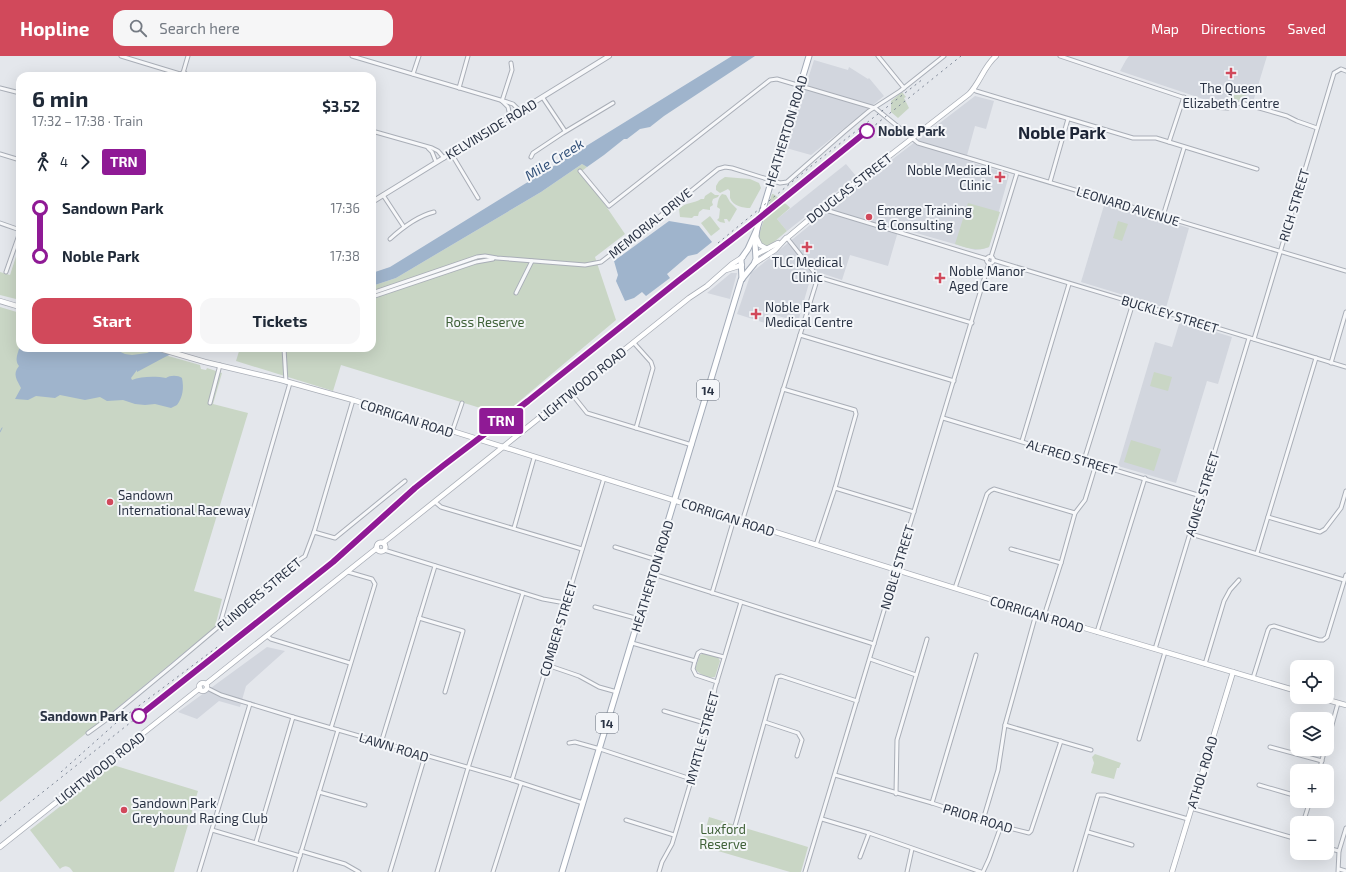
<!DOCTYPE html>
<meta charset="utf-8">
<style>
body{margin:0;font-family:"Exo 2",sans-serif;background:#f6f6f7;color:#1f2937;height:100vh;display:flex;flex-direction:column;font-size:15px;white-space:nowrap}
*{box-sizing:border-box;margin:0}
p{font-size:13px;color:#747a83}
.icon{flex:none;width:22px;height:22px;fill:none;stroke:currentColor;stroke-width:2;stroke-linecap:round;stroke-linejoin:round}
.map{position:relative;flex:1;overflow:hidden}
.side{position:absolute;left:16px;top:16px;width:360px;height:280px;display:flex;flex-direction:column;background:#fff;border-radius:12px;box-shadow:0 4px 16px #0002}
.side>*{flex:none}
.badge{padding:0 8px;border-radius:3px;font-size:14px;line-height:26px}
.buttons{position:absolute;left:1290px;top:604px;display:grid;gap:8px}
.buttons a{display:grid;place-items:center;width:44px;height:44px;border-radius:8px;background:#fff;box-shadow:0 4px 16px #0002;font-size:20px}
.map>.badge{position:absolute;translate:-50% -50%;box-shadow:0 0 0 2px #fff}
.legs{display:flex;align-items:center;gap:6px;height:44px;padding:0 16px;font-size:13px}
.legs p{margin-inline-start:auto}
.head{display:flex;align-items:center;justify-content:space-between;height:68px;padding:0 16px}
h1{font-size:22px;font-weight:700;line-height:30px}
.action{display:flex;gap:8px;margin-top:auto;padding:8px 16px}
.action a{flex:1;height:46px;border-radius:12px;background:#d1495b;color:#fff;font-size:16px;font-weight:700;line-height:46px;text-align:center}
.action a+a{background:#f6f6f7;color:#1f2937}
ul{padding:0 16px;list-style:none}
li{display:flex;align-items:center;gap:14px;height:48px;font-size:15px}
li i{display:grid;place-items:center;width:6px;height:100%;margin:0 5px;background:currentColor}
li i::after{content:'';width:10px;height:10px;margin:-5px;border:3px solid;border-radius:50%;background:#fff}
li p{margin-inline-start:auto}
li:first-child i{background:linear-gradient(#0000 50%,currentColor 0)}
li:last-child i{background:linear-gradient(currentColor 50%,#0000 0)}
header{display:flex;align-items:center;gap:24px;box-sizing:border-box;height:56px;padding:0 20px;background:#d1495b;color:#fff}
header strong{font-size:19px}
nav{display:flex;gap:22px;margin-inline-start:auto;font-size:14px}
.search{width:280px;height:36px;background:#f6f6f7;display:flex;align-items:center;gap:10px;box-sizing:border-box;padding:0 14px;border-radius:12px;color:#747a83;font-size:15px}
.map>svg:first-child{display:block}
.built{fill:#d2d6de}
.green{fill:#c9d6c5}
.water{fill:#9fb4cc}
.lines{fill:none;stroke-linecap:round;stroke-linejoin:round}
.stream{stroke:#9fb4cc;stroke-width:1}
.minor-casing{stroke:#a9aeb7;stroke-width:5}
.tertiary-casing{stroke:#a9aeb7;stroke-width:6}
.secondary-casing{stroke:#a9aeb7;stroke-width:6}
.primary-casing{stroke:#a3abb8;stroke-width:7}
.minor{stroke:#f7f8fa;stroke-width:3}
.tertiary{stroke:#f7f8fa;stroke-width:4}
.secondary{stroke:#fff;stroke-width:4.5}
.primary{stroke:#fff;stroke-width:5}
.rail{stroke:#7d8696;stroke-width:1;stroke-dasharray:2 4;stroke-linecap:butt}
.line-1-casing{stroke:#fff;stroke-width:9}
.line-1{stroke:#8f1a95;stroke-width:6}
.poi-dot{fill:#d1495b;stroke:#f4f6f9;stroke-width:1.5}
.stop-1-dot{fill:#fff;stroke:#8f1a95;stroke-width:2}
.labels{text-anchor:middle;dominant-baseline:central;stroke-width:4;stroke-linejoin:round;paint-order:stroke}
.shield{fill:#f4f6f9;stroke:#676e7b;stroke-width:1}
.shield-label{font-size:12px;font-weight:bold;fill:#2b3445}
.poi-label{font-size:13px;fill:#2b3445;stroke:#f4f6f9;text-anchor:start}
.street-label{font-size:13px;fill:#2b3445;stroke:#f4f6f9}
.stop-label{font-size:13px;font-weight:bold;fill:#2b3445;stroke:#f4f6f9;text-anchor:start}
.park-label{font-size:13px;fill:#3f6138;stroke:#f4f6f9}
.water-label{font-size:14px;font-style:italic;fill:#34527a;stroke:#f4f6f9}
.district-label{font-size:17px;font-weight:bold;fill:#1d2536;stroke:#f4f6f9}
</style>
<header>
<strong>Hopline</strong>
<div class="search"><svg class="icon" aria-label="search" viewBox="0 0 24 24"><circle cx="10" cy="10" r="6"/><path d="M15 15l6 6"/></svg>Search here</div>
<nav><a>Map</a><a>Directions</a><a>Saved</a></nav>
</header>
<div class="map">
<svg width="1346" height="816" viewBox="0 0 1346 816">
<rect width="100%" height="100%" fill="#e4e7ec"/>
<g class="built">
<polygon points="1129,0 1267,0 1253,46 1241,42 1228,47 1215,47 1120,15 1126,4"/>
<polygon points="814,4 848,14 849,11 868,23 869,22 884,40 811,99 786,92"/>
<polygon points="975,40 994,45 986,73 975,70 966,103 974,105 973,107 1007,117 1009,119 989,191 983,193 975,194 899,172 888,210 850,199 842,224 824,218 811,220 798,266 769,257 765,267 737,258 751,217 868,122"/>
<polygon points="846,108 856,120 787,175 777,163"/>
<polygon points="1105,146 1189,172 1166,252 1081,226"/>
<polygon points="731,217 737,217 730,243 707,237"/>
<polygon points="1180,265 1232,281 1218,328 1207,325 1176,427 1118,410 1155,286 1172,291"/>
<polygon points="267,591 285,595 246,630 240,651 219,645 197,663 178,656"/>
</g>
<g class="green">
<polygon points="1239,34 1242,34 1246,39 1244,46 1241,45 1235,47 1233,39 1235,35"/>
<polygon points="902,36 906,41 904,42 909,52 898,62 891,56 891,45"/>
<polygon points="582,108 587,111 582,115 625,178 595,201 616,264 503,359 341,309 333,335 236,305 240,292 372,292 372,230 396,222 541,136"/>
<path d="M725,121L750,123L759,127L761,132L750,152C743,152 733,150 730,142C730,140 730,137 730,135L728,133L720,137L716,134V130L719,125Z"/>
<path d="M711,136L715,139H719L718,141L713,143L712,146L713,149L710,151V154L703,153L699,156L698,160H694L692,162L680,161L679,153C687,145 694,148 701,143H704L705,140Z"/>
<path d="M722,138L726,139L730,146L737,153L730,165L729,166L727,163H724L725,167L720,166L717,164L719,162L720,153L717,151C718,146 718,142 722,138Z"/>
<path d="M772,138H773C778,140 781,146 786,148C787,149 789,150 790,152L777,163L787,175L768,191L763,190L758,182Z"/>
<path d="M968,147L1000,156L989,191C977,196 967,192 955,188Z"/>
<polygon points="710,160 720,173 711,180 701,167"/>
<polygon points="1118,165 1128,168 1122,185 1113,182"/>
<polygon points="20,188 20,244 0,239 0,216 10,219"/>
<polygon points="0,251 20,257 20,292 140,292 200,309 201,313 206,314 207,312 222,317 213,348 248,357 194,535 222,543 215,571 94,671 0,746"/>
<polygon points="1154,316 1172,321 1168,335 1150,330"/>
<polygon points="1131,384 1161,393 1154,415 1124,406"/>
<path d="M704,597L718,601L720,605L715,621C708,623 699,618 695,613L700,599Z"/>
<polygon points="1095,698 1121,707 1119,712 1117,712 1114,723 1091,717 1094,707 1092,701"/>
<path d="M113,709L198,735L174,816H73C70,810 65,808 60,813L30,774Z"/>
<polygon points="709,761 808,791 801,816 790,816 701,790"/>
</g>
<g class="water">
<polygon points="732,0 755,0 664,60 650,71 640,73 627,83 624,83 604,99 587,111 582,108 541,136 396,222 372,230 372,217 390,211"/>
<polygon points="669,165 699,170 712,186 697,198 688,200 667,218 670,222 646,240 642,236 634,242 625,245 616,225 618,219 614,205"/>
<path d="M20,290V292H112L125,298L132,299L147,297L157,292H184L165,301L137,316V314L131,322L132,324C141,320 157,320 166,322C170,319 178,319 182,322C184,332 183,341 177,349L171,352L155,348L145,349L135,348L123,344L107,345L100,341L85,344L60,339L55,342L36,340L28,344L15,343L21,332C17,324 12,318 19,310C14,304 18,297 20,290Z"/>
</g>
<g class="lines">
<polyline class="stream" points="0,376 2,372"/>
<defs>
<g id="minor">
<polyline points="121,0 180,18"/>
<polyline points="352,0 507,46 513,48 520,55"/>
<polyline points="878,0 904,32"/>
<polyline points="1060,0 1212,51 1228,52 1240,47 1245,48 1287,60 1297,65 1317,72"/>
<polyline points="183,17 188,0"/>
<polyline points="413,18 419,0"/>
<polyline points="179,20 182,17 185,17 187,20"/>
<polyline points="0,32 20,37"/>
<polyline points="459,32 468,0"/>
<polyline points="973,33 976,35 1133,82 1156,82 1257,113"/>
<polyline points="543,42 565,75"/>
<polyline points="502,45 512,14 511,7"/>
<polyline points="502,45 508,51 510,60"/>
<polyline points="372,75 432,92 438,95 444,102"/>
<polyline points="1169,86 1184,41"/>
<polyline points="428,92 432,96 436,106"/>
<polyline points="451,97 478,142"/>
<polyline points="0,98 20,104"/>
<polyline points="531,101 533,97 563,77 613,47"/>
<polyline points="580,115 609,150 770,24 777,23 875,52 918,87 1346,215"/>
<polyline points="1050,126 1068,63"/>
<polyline points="383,139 404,171"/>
<polyline points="825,150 829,155 987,203"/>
<polyline points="1163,160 1184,92"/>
<polyline points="0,167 20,174"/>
<polyline points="787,182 818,221 972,267"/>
<path d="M390,183C402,172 418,160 434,156"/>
<circle cx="990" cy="204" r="3.5"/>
<polyline points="991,201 1017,117"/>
<polyline points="993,204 1346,311"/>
<polyline points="6,216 20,176"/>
<polyline points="372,237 477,201 485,200 497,202 585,209 601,206 649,169 718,113 725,111 732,112 780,127 787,126 844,76 869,55 900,35 944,0"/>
<polyline points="516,237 532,205"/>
<polyline points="372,241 476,206 493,203"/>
<polyline points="800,279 954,325"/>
<polyline points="1254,283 1334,17 1341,13 1346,15"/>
<polyline points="634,287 651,306 653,312 636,372"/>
<polyline points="284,292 286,326"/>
<polyline points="1331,307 1346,256"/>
<polyline points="783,333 855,354 856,358 835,432 816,489"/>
<polyline points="571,337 587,357 692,389"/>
<polyline points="210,347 220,309"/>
<polyline points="943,362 1201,440"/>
<polyline points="452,376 462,347"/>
<polyline points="1022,385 1069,228"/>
<polyline points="1084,404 1133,247"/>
<polyline points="835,432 914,456"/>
<polyline points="435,446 441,451 582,493"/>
<polyline points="1268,461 1320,476 1325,473 1341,452 1346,435"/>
<polyline points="742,466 818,221"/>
<polyline points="514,472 534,402"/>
<polyline points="314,476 353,344"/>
<polyline points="1191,478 1344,524"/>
<polyline points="615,491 657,504"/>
<polyline points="1011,493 1061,507"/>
<polyline points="384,494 543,543 565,547"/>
<polyline points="1257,497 1316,302"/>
<polyline points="653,518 874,588"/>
<polyline points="955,532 987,438 990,435 994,433 1075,457"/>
<polyline points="712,537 734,463"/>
<polyline points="595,551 639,563"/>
<polyline points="1044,560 1061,507 1075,457 1085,444 1096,408"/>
<polyline points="419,562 463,575 445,636"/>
<polyline points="219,571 290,327"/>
<polyline points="1097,576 1145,422"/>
<polyline points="267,580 271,583 350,607"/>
<polyline points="632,587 695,605 693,613 696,619 717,626"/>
<polyline points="1155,593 1249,282"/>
<polyline points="870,603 916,619"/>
<polyline points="695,605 698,597 701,595 724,601"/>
<polyline points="1205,608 1224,545 1230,534 1239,524"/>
<polyline points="547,609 579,620 599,631 617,636"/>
<polyline points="1253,622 1268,574 1270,571 1274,570 1319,584 1323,584 1327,581 1346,519"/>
<polyline points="207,632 221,639 293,661 512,724 583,747"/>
<polyline points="664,655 708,668"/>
<polyline points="765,666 798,677 802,684 797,700"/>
<polyline points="1005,669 1091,694"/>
<polyline points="331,672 375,528 372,523 348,516"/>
<polyline points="88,677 110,661 173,609 293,508 305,500 314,476 335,482 405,425"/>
<polyline points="1139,683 1165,596"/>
<polyline points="381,687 435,510"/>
<polyline points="569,687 575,686 600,693 691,723"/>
<polyline points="1327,687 1338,647"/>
<polyline points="1270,691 1322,705"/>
<polyline points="1319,715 1325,693"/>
<polyline points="835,719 932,747 1001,770 1029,777 1031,775 1061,685"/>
<polyline points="512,724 604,422"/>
<polyline points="1259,729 1297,740"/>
<polyline points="319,736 365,749"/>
<polyline points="896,738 897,684 927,583"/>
<polyline points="932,747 976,599"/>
<polyline points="1191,752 1297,783"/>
<polyline points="822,763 869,777 981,816"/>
<polyline points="626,764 674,779"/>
<polyline points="983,764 998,714 1005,669 1036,558"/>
<polyline points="1303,767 1310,745"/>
<polyline points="212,774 300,800"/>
<polyline points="1088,776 1132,789"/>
<polyline points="733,777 777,621 781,620 857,645"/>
<polyline points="256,786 293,661"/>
<polyline points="1327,792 1339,795"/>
<polyline points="301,795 345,808 359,816"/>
<polyline points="860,801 869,777"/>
<polyline points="1339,813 1346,815"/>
<polyline points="199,816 250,648"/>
<polyline points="295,816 338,674"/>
<polyline points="390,816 425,700"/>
<polyline points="437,816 468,712 523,537"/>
<polyline points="493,816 521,728"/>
<polyline points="659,816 662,806 672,788 710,662 715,632 741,546"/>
<polyline points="805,816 989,207"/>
<polyline points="907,816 912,793"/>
<polyline points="983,816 989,803 1001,770"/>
<polyline points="1075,816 1098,739 1105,739 1188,763"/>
<polyline points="1338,816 1339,795 1346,772"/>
</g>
<polyline id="tertiary" points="372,146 609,0"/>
<g id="secondary">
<polyline points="756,181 760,189 767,193"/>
<path d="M787,182L825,150L969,38C980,27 984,10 996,0"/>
<polyline points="757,198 778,187"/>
<polyline points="755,207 775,194 786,182"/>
<polyline points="726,214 742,209"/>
<polyline points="0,245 20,251"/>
<polyline points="157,292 205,306 281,324 353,344 1044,560 1297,635"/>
<circle cx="381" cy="491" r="4.5"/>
<polyline points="383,487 689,242 707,230 732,208 743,201"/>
<circle cx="203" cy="631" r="4"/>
<polyline points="206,628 377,492"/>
<polyline points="1317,641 1346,649"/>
<polyline points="0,791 200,632"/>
<polyline points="1172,816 1233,616"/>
</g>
<g id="primary">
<polyline points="742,223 741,203 748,193 757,173 809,0"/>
<polyline points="562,816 741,224 754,208 756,203 755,187 757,173"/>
</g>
</defs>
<use href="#minor" class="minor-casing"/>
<use href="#tertiary" class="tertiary-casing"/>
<use href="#secondary" class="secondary-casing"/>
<use href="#primary" class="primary-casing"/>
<use href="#minor" class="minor"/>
<use href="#tertiary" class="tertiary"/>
<use href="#secondary" class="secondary"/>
<use href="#primary" class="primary"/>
<g class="rail">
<polyline points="718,187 815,107 923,23"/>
<polyline points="61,716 116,667 220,589"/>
<polyline points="0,770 333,506 415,432 444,409 529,345 678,225 757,164 961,0"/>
</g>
</g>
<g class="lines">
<defs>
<polyline id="line-1" points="139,660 333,506 415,432 444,409 528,345 678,225 757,164 867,75"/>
</defs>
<use href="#line-1" class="line-1-casing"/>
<use href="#line-1" class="line-1"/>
</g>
<g class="poi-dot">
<path d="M1229 11h4v4h4v4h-4v4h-4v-4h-4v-4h4z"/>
<path d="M998 115h4v4h4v4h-4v4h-4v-4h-4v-4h4z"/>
<circle cx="869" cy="161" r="4"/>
<path d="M805 185h4v4h4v4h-4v4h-4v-4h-4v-4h4z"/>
<path d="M938 216h4v4h4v4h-4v4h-4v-4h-4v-4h4z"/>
<path d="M754 252h4v4h4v4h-4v4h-4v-4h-4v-4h4z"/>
<circle cx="110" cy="446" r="4"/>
<circle cx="124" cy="754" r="4"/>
</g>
<g class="stop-1-dot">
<circle cx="867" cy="75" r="7"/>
<circle cx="139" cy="660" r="7"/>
</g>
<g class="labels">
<g class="shield">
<rect x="697" y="324" width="22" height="20" rx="3"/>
<rect x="596" y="657" width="22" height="20" rx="3"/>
</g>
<g class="shield-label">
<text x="708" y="334">14</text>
<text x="607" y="667">14</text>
</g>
<g class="poi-label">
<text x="1231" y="32" text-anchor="middle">The Queen<tspan x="1231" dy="15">Elizabeth Centre</tspan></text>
<text x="991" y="114" text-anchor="end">Noble Medical<tspan x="991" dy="15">Clinic</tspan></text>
<text x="877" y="154">Emerge Training<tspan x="877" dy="15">&amp; Consulting</tspan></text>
<text x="807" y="206" text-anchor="middle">TLC Medical<tspan x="807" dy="15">Clinic</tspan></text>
<text x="949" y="215">Noble Manor<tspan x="949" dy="15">Aged Care</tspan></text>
<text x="765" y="251">Noble Park<tspan x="765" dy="15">Medical Centre</tspan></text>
<text x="118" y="439">Sandown<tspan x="118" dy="15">International Raceway</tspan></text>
<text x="132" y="747">Sandown Park<tspan x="132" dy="15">Greyhound Racing Club</tspan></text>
</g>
<g class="street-label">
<text transform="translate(491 73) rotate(-31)">KELVINSIDE ROAD</text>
<text transform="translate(786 75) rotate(-73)">HEATHERTON ROAD</text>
<text transform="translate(849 132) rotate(-38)">DOUGLAS STREET</text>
<text transform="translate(1294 149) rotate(-73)">RICH STREET</text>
<text transform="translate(1128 150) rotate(17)">LEONARD AVENUE</text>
<text transform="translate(650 167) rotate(-39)">MEMORIAL DRIVE</text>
<text transform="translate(1170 258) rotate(17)">BUCKLEY STREET</text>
<text transform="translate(582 328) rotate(-39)">LIGHTWOOD ROAD</text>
<text transform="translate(407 362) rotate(18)">CORRIGAN ROAD</text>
<text transform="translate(1072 401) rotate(17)">ALFRED STREET</text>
<text transform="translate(1202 438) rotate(-73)">AGNES STREET</text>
<text transform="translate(728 461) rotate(18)">CORRIGAN ROAD</text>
<text transform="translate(897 511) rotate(-73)">NOBLE STREET</text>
<text transform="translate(652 520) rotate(-73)">HEATHERTON ROAD</text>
<text transform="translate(259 538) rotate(-40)">FLINDERS STREET</text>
<text transform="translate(1037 558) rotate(17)">CORRIGAN ROAD</text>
<text transform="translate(558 573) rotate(-73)">COMBER STREET</text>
<text transform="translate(702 682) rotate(-75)">MYRTLE STREET</text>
<text transform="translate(394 691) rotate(17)">LAWN ROAD</text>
<text transform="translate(100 712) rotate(-38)">LIGHTWOOD ROAD</text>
<text transform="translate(1202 716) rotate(-73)">ATHOL ROAD</text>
<text transform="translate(978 762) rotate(17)">PRIOR ROAD</text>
</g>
<g class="stop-label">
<text x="878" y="75">Noble Park</text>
<text x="128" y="660" text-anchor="end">Sandown Park</text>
</g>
<g class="park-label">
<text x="485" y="266">Ross Reserve</text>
<text x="723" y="773">Luxford<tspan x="723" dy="15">Reserve</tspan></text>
</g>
<g class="water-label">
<text transform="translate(554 103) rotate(-32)">Mile Creek</text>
</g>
<g class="district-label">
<text x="1062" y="76">Noble Park</text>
</g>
</g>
</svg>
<div class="buttons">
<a><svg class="icon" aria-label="locate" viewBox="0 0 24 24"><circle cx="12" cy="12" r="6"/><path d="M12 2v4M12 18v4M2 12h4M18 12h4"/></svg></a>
<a><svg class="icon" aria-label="layers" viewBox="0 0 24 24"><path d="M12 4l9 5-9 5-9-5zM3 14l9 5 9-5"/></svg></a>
<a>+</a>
<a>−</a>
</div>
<b class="badge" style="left:501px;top:365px;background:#8f1a95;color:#fff">TRN</b>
<section class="side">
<div class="head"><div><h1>6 min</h1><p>17:32 – 17:38 · Train</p></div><b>$3.52</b></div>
<div class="legs"><svg class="icon" aria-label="walk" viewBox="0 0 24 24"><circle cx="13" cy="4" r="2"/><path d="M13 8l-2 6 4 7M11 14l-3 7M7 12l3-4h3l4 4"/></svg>4<svg class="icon" aria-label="forward" viewBox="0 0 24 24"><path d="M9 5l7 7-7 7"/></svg><b class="badge" style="background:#8f1a95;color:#fff">TRN</b></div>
<ul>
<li><i style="color:#8f1a95"></i><b>Sandown Park</b><p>17:36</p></li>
<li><i style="color:#8f1a95"></i><b>Noble Park</b><p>17:38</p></li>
</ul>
<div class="action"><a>Start</a><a>Tickets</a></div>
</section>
</div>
